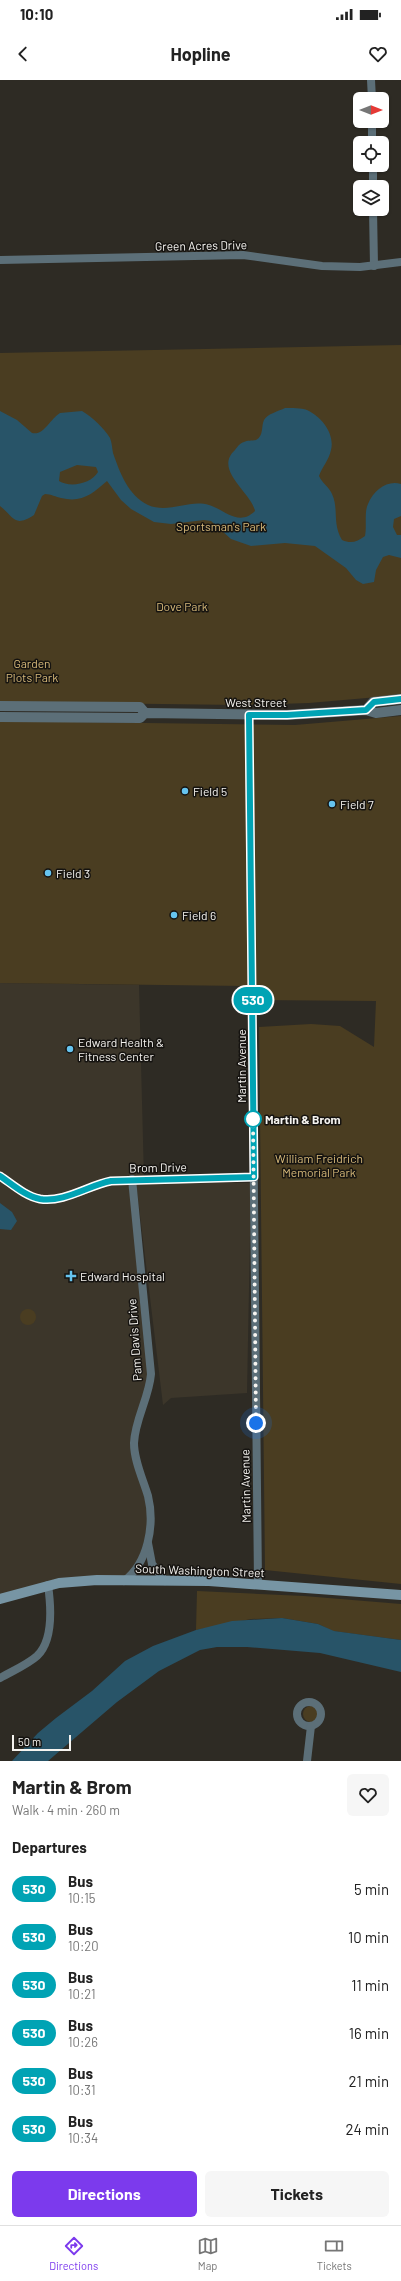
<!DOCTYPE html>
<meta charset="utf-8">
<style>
body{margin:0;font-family:Barlow,sans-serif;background:#f6f6f6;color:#222;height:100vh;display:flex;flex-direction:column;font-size:15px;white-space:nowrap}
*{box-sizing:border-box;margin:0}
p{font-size:13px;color:#767676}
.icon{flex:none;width:22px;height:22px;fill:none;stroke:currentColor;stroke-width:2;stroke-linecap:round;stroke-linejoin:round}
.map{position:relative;height:1681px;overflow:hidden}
.drawer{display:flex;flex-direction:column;background:#fff;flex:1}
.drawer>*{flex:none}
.badge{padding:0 8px;border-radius:13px;font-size:14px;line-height:26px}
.needle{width:26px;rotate:90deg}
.buttons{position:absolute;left:353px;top:12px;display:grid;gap:8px}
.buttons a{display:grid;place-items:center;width:36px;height:36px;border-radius:6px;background:#fff;box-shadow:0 1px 3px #0004;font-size:20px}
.scale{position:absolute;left:12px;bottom:10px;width:59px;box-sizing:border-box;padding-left:4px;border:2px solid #f6f4f0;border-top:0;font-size:11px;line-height:14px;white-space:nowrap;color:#f6f4f0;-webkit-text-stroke:3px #151310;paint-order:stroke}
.you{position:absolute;width:20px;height:20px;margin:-10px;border:3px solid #fff;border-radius:50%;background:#1a73e8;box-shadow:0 0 0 6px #1a73e833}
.map>.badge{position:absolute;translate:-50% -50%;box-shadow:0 0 0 2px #fff}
h2{padding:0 12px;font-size:15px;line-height:36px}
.round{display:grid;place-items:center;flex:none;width:42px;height:42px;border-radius:6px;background:#f6f6f6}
.head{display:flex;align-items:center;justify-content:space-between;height:68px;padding:0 12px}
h1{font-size:19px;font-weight:700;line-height:30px}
.primary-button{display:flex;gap:8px;margin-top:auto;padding:8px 12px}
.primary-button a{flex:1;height:46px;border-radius:6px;background:#7c3aed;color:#fff;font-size:16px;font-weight:700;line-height:46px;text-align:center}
.primary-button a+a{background:#f6f6f6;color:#222}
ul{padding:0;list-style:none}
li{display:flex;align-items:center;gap:12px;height:48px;padding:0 12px}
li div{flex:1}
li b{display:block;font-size:15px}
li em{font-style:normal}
li .badge{min-width:44px;font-weight:700;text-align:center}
.status{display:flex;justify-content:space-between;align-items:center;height:28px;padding:0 20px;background:#fff;direction:ltr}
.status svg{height:11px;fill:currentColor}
header{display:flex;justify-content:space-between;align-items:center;height:52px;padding:0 12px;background:#fff;font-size:18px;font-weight:700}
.menu{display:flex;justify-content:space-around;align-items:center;height:56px;border-top:1px solid #e0e0e0;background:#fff;font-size:11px;color:#767676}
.menu a{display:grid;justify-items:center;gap:2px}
.menu .selected{color:#7c3aed}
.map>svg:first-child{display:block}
.built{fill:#3c362a}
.green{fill:#4a3d21}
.water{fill:#285468;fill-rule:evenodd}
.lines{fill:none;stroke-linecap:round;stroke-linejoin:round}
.minor{stroke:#5c6f78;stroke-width:8}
.tertiary{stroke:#5c6f78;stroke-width:10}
.secondary{stroke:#7795a4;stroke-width:10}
.line-casing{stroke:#fff;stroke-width:9}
.line{stroke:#00a3b4;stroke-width:6}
.walk{stroke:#f6f4f0;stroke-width:4;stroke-dasharray:0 7.2}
.poi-dot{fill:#66c4ef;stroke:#151310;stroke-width:1.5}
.stop-dot{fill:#fff;stroke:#00a3b4;stroke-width:2}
.labels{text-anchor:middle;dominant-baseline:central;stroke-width:3;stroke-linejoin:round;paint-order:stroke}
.street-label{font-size:12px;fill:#f6f4f0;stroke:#151310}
.park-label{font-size:12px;fill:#d8ba7a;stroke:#151310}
.poi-label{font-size:12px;fill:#f6f4f0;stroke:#151310;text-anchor:start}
.stop-label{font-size:12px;font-weight:bold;fill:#f6f4f0;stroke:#151310;text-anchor:start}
</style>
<div class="status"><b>10:10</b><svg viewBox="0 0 49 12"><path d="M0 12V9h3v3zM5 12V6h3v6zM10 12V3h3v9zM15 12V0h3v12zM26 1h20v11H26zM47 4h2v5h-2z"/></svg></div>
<header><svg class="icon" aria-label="back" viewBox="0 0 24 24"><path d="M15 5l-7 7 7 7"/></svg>Hopline<svg class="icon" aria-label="heart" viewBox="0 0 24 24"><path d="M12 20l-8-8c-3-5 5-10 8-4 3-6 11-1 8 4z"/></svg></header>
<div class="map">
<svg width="401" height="1681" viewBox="0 0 401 1681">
<rect width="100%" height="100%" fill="#2e2b24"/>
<g class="built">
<polygon points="0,903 139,905 144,1099 132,1100 150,1292 134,1354 150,1444 133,1495 0,1519"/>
<polygon points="136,1102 251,1103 247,1313 171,1318 163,1325"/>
</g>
<g class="green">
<polygon points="401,265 401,615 309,623 242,625 0,622 0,273"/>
<polygon points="401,636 401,1504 265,1490 259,947 311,944 340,946 374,967 376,921 247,920 246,906 0,903 0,641 295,645"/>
<circle cx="28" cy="1237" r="8"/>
<polygon points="197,1511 304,1516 401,1524 401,1560 333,1551 318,1544 282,1538 251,1539 196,1550"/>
<circle cx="311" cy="1634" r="8"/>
</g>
<g class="water">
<path d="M285,328C292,328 301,328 307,330C322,337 335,354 331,370C329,380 322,387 319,396C322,403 329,407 332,414C339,429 332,443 342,460C351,464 357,462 365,456C367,446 364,432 368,424C374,410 387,400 401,404V436L394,439L393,447L397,455H401V478L389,475L383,477L376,490L374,502L363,504L356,500L346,488L315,466L285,463L251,466L231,459L211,441L204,440L171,444L154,442L131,429L121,420L107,401C92,414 82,423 61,418C56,417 51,414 45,414L42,416L34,435C14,448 14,437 0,426V331L17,340L32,353C44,356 50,339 60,333L82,331C92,337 104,348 110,358C112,363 112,368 113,373C120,393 128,415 148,425C169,434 189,419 209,425C225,430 239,447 255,431C252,413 213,390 235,370C237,367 240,363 244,362C247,360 252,361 256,360C264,356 261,346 264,340C267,334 279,331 285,328ZM77,385L96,387L98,392C91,404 70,408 59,401L60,392Z"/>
<polygon points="0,1123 12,1132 17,1141 11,1150 0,1149"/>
<polygon points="282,1538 318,1544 334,1551 401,1560 401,1592 320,1573 247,1567 217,1567 200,1570 159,1591 117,1622 48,1681 12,1681 38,1653 56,1638 92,1611 125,1581 153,1566 196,1550 232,1541"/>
</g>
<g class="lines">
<g class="minor">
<polyline points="371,0 372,19"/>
<polyline points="372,41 372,63"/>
<polyline points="373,85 373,107"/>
<polyline points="373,129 374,186"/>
<polyline points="0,180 243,175 322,186 360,187 401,182"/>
<polyline points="249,635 258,1504"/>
<path d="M0,1096C12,1104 25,1116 40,1119C64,1123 89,1105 111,1101L254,1097"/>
<polyline points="148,1463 152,1484 165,1501"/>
<path d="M124,1501C148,1483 155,1445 148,1416C143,1399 134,1381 134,1363C135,1339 149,1318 151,1294L132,1099"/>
<path d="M0,1598C12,1591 27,1585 37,1576C54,1560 51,1526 48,1505"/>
<circle cx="309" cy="1634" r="12"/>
<polyline points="307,1681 311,1646"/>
</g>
<g class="tertiary">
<polyline points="0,626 140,627 145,633"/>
<polyline points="366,630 373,622 401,619"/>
<polyline points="0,637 140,638 145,633 287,635 366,630 376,633 401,630"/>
</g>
<polyline class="secondary" points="0,1519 59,1503 97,1500 209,1501 401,1515"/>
</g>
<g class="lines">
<defs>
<path id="line" d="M0,1096C12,1104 25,1116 40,1119C64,1123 89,1105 111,1101L254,1097L249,635H287L366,630L374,622L401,619"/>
</defs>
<use href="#line" class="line-casing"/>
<use href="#line" class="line"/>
<polyline class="walk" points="253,1039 256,1343"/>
</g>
<g class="poi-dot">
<circle cx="185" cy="711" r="4"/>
<circle cx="332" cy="724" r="4"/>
<circle cx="48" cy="793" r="4"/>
<circle cx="174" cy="835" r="4"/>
<circle cx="70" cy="969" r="4"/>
<path d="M69 1190h4v4h4v4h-4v4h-4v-4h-4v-4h4z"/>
</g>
<circle class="stop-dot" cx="253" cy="1039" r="8"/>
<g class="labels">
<g class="street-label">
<text transform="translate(201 165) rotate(-1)">Green Acres Drive</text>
<text x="256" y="622">West Street</text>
<text transform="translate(241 986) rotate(-90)">Martin Avenue</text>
<text transform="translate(158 1087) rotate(-1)">Brom Drive</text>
<text transform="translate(134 1260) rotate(-94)">Pam Davis Drive</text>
<text transform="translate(245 1406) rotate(-91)">Martin Avenue</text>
<text transform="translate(200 1490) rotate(2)">South Washington Street</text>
</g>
<g class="park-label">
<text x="221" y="446">Sportsman's Park</text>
<text x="182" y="526">Dove Park</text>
<text x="32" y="583">Garden<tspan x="32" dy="14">Plots Park</tspan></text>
<text x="319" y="1078">William Freidrich<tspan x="319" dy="14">Memorial Park</tspan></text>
</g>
<g class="poi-label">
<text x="193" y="711">Field 5</text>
<text x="340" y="724">Field 7</text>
<text x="56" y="793">Field 3</text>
<text x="182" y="835">Field 6</text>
<text x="78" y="962">Edward Health &amp;<tspan x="78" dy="14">Fitness Center</tspan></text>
<text x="80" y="1196">Edward Hospital</text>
</g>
<g class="stop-label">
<text x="265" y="1039">Martin &amp; Brom</text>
</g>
</g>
</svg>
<div class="buttons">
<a><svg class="needle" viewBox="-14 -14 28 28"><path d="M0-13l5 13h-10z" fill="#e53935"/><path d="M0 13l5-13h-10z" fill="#767676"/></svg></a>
<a><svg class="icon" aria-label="locate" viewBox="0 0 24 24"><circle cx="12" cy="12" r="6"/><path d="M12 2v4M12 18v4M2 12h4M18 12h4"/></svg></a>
<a><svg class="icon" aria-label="layers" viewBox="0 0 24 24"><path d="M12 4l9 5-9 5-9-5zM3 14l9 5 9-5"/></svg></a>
</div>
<div class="scale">50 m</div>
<div class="you" style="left:256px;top:1343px"></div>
<b class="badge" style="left:253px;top:920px;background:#00a3b4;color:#fff">530</b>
</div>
<section class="drawer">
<div class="head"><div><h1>Martin &amp; Brom</h1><p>Walk · 4 min · 260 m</p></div><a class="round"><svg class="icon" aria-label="heart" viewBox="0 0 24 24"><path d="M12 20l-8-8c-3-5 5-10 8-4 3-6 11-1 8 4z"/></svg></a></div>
<h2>Departures</h2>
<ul>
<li><span class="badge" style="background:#00a3b4;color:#fff">530</span><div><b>Bus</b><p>10:15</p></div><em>5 min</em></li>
<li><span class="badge" style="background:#00a3b4;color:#fff">530</span><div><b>Bus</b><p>10:20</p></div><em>10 min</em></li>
<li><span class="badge" style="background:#00a3b4;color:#fff">530</span><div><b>Bus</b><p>10:21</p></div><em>11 min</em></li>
<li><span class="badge" style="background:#00a3b4;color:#fff">530</span><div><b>Bus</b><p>10:26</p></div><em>16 min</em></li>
<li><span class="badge" style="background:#00a3b4;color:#fff">530</span><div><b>Bus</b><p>10:31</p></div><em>21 min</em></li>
<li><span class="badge" style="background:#00a3b4;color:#fff">530</span><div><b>Bus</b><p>10:34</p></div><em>24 min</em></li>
</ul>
<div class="primary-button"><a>Directions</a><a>Tickets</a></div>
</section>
<nav class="menu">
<a class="selected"><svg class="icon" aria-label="directions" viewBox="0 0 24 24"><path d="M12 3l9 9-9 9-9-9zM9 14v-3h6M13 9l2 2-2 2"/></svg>Directions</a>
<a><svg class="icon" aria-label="map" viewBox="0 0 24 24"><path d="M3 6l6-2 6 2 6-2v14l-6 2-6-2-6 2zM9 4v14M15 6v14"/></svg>Map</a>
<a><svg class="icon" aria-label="tickets" viewBox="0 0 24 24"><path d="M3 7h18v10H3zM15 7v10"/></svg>Tickets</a>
</nav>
